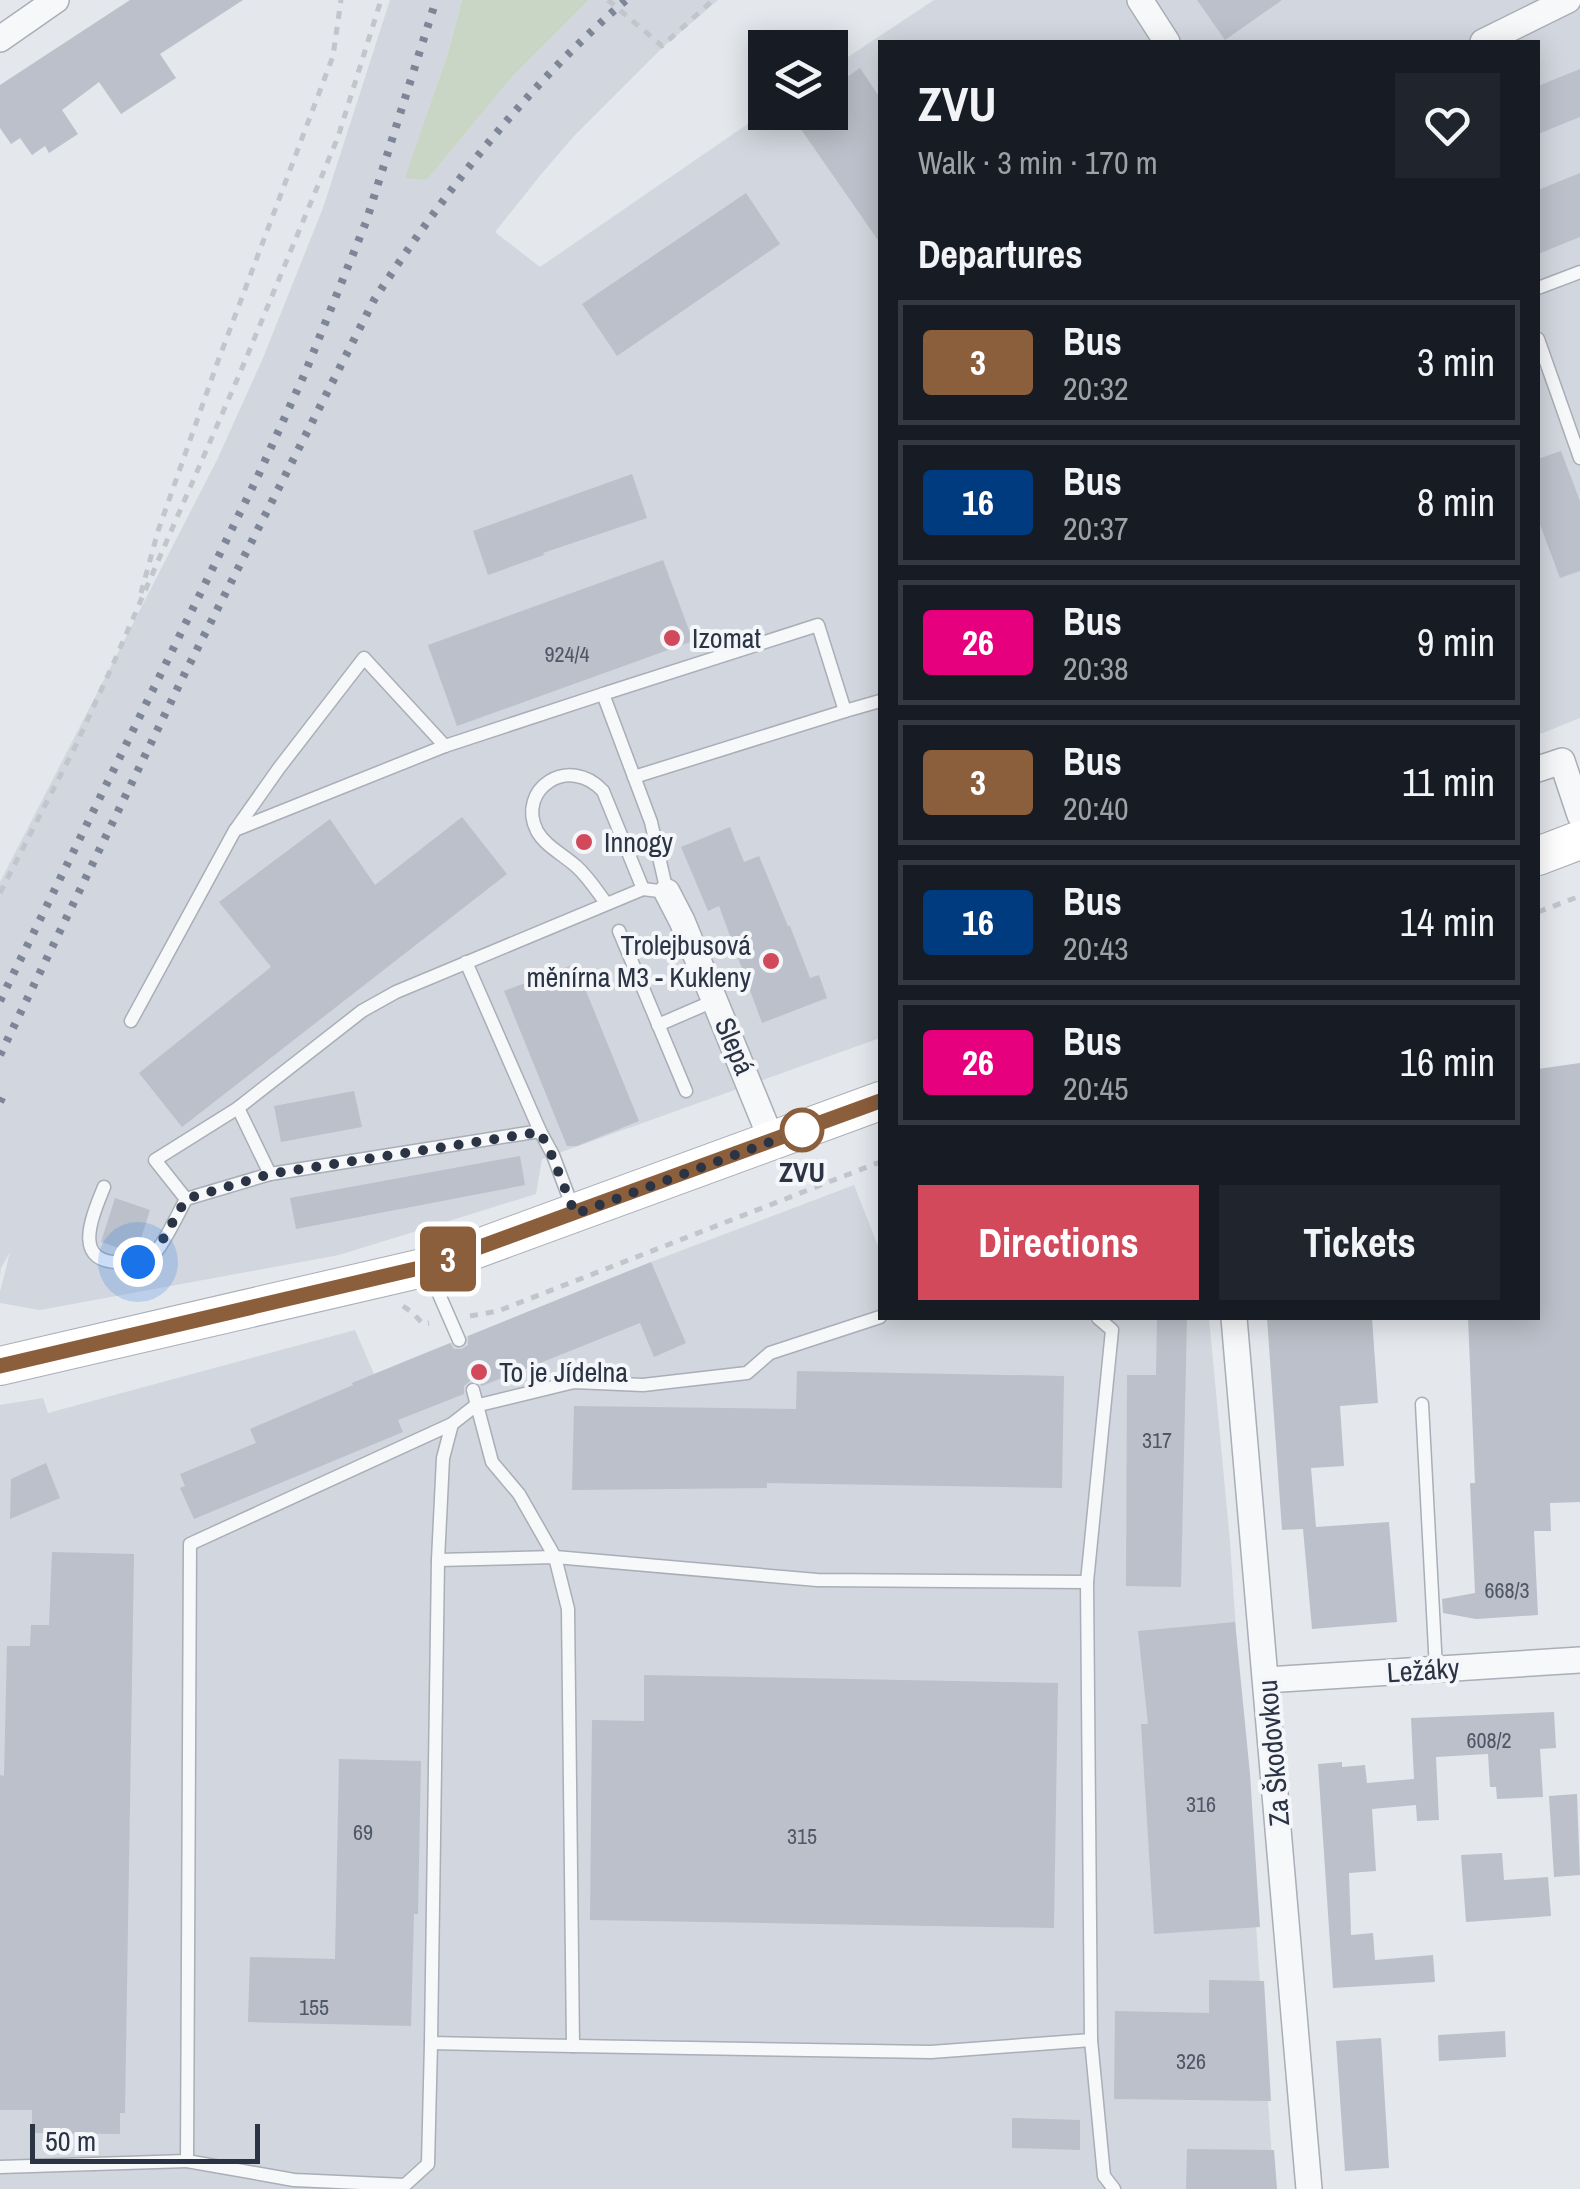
<!DOCTYPE html>
<meta charset="utf-8">
<style>
body{margin:0;font-family:"Archivo Narrow",sans-serif;background:#20242c;color:#f1f3f6;height:100vh;display:flex;flex-direction:column;font-size:38px;white-space:nowrap}
*{box-sizing:border-box;margin:0}
p{font-size:32px;color:#9ea1a6}
.icon{flex:none;width:55px;height:55px;fill:none;stroke:currentColor;stroke-width:2;stroke-linecap:round;stroke-linejoin:round}
.map{position:relative;flex:1;overflow:hidden}
.side{position:absolute;left:878px;top:40px;width:662px;height:1280px;display:flex;flex-direction:column;background:#171b24;border-radius:0px;box-shadow:0 5px 25px #0003}
.side>*{flex:none}
.badge{padding:0 20px;border-radius:8px;font-size:35px;line-height:65px}
.tools{position:absolute;left:748px;top:30px;display:grid;gap:20px}
.tools a{display:grid;place-items:center;width:100px;height:100px;border-radius:0px;background:#171b24;box-shadow:0 5px 25px #0003;font-size:50px}
.scale{position:absolute;left:30px;bottom:25px;width:230px;box-sizing:border-box;padding-left:10px;border:5px solid #2b3445;border-top:0;font-size:28px;line-height:35px;white-space:nowrap;color:#2b3445;-webkit-text-stroke:8px #f4f6f9;paint-order:stroke}
.you{position:absolute;width:50px;height:50px;margin:-25px;border:8px solid #fff;border-radius:50%;background:#1a73e8;box-shadow:0 0 0 15px #1a73e833}
.map>.badge{position:absolute;translate:-50% -50%;box-shadow:0 0 0 5px #fff}
h2{padding:0 40px;font-size:38px;line-height:90px}
.round{display:grid;place-items:center;flex:none;width:105px;height:105px;border-radius:0px;background:#20242c}
.overview{display:flex;align-items:center;justify-content:space-between;height:170px;padding:0 40px}
h1{font-size:48px;font-weight:700;line-height:75px}
.primary-button{display:flex;gap:20px;margin-top:auto;padding:20px 40px}
.primary-button a{flex:1;height:115px;border-radius:0px;background:#d1495b;color:#fff;font-size:40px;font-weight:700;line-height:115px;text-align:center}
.primary-button a+a{background:#20242c;color:#f1f3f6}
ul{padding:0;list-style:none}
li{display:flex;align-items:center;gap:30px;height:125px;margin:0 20px 15px;padding:0 20px;border:5px solid #363941;border-radius:0px}
li div{flex:1}
li b{display:block;font-size:38px}
li em{font-style:normal}
li .badge{min-width:110px;font-weight:700;text-align:center}
.map>svg:first-child{display:block}
.built{fill:#d2d6de}
.green{fill:#c9d6c5}
.building{fill:#bbc0ca}
.lines{fill:none;stroke-linecap:round;stroke-linejoin:round}
.lane-casing{stroke:#a9aeb7;stroke-width:15}
.street-casing{stroke:#a9aeb7;stroke-width:28}
.secondary-casing{stroke:#a9aeb7;stroke-width:40}
.path{stroke:#c2c5cb;stroke-width:5;stroke-dasharray:8 8;stroke-linecap:butt}
.lane{stroke:#f7f8fa;stroke-width:12}
.street{stroke:#f7f8fa;stroke-width:25}
.secondary{stroke:#fff;stroke-width:38}
.rail{stroke:#7d8696;stroke-width:8;stroke-dasharray:5 10;stroke-linecap:butt}
.line-casing{stroke:#fff;stroke-width:22}
.line{stroke:#8b5e3c;stroke-width:15}
.walk{stroke:#2b3445;stroke-width:10;stroke-dasharray:0 18}
.poi-dot{fill:#d1495b;stroke:#f4f6f9;stroke-width:4}
.stop-dot{fill:#fff;stroke:#8b5e3c;stroke-width:5}
.labels{text-anchor:middle;dominant-baseline:central;stroke-width:8;stroke-linejoin:round;paint-order:stroke}
.number-label{font-size:22px;fill:#4f5766}
.poi-label{font-size:28px;fill:#2b3445;stroke:#f4f6f9;text-anchor:start}
.street-label{font-size:28px;fill:#2b3445;stroke:#f4f6f9}
.stop-label{font-size:28px;font-weight:bold;fill:#2b3445;stroke:#f4f6f9}
</style>
<div class="map">
<svg width="1580" height="2189" viewBox="0 0 1580 2189">
<rect width="100%" height="100%" fill="#e4e7ec"/>
<g class="built">
<polygon points="390,0 462,0 448,53 406,177 427,180 511,78 589,0 718,0 661,49 575,135 543,172 495,232 540,267 765,112 830,112 830,69 934,0 1580,0 1580,718 1538,735 1538,42 880,42 880,1038 542,1159 536,1194 339,1255 40,1310 0,1303 0,1292 10,1252 1,1268 0,1277 0,882 217,460 263,358 323,208"/>
<polygon points="854,1185 880,1251 880,1318 1209,1318 1230,1542 1274,2189 0,2189 0,1405 43,1398 48,1413 355,1330 374,1374 651,1262"/>
</g>
<polygon class="green" points="462,0 589,0 511,78 427,180 405,178 448,53"/>
<g class="building">
<polygon points="130,0 243,0 160,54 176,78 121,114 99,82 62,110 78,134 49,153 45,146 32,155 20,138 11,144 0,128 0,85"/>
<polygon points="1197,0 1282,0 1225,40"/>
<polygon points="860,68 880,98 880,243 789,112 830,112 830,89"/>
<polygon points="1580,69 1580,117 1538,134 1538,86"/>
<polygon points="1580,173 1580,237 1538,254 1538,190"/>
<polygon points="746,193 780,244 617,356 582,304"/>
<polygon points="1561,451 1580,501 1580,571 1560,578 1538,519 1538,459"/>
<polygon points="632,474 647,518 543,553 544,555 488,575 473,531"/>
<polygon points="663,560 693,641 457,726 428,645"/>
<polygon points="462,817 507,874 182,1127 139,1073 271,967 219,902 330,819 375,885"/>
<polygon points="730,827 744,862 759,856 788,926 790,926 810,978 819,975 827,998 762,1023 719,906 708,911 681,847"/>
<polygon points="575,964 639,1121 577,1146 567,1146 504,991"/>
<polygon points="1580,1063 1580,1502 1550,1503 1551,1531 1534,1531 1538,1615 1476,1619 1443,1613 1442,1599 1475,1593 1470,1483 1475,1483 1468,1318 1538,1318 1538,1069"/>
<polygon points="354,1091 362,1127 281,1142 274,1106"/>
<polygon points="520,1156 525,1185 296,1229 290,1198"/>
<polygon points="115,1198 150,1210 137,1251 130,1252 101,1242"/>
<polygon points="651,1262 686,1343 654,1357 640,1323 482,1386 477,1381 470,1381 464,1386 464,1394 398,1420 403,1432 194,1519 180,1488 185,1486 180,1474 256,1443 250,1429 353,1385 352,1383 450,1343 454,1349 462,1349 468,1345 468,1336"/>
<polygon points="1157,1318 1187,1318 1181,1587 1126,1586 1127,1375 1156,1375"/>
<polygon points="1267,1318 1372,1318 1378,1403 1340,1406 1344,1466 1311,1468 1316,1527 1389,1522 1397,1622 1312,1629 1303,1529 1282,1530"/>
<polygon points="797,1371 1064,1376 1062,1488 767,1483 767,1488 572,1490 574,1406 796,1409"/>
<polygon points="46,1463 60,1498 10,1519 11,1479"/>
<polygon points="52,1552 134,1554 125,2113 120,2113 120,2134 32,2133 32,2110 0,2110 0,1775 4,1776 7,1646 30,1646 31,1625 49,1625"/>
<polygon points="1235,1622 1250,1774 1260,1927 1154,1934 1141,1724 1148,1724 1138,1631"/>
<polygon points="644,1675 1058,1683 1054,1928 590,1920 592,1720 644,1721"/>
<polygon points="1554,1712 1556,1748 1540,1749 1543,1797 1497,1799 1496,1787 1490,1787 1488,1754 1436,1757 1439,1820 1417,1821 1416,1805 1372,1809 1376,1871 1349,1873 1351,1935 1373,1933 1375,1960 1433,1955 1435,1982 1333,1988 1318,1764 1342,1762 1342,1767 1365,1765 1367,1783 1414,1779 1411,1718"/>
<polygon points="339,1759 421,1761 418,1914 414,1914 411,2026 248,2022 250,1957 335,1959"/>
<polygon points="1577,1794 1580,1875 1554,1877 1549,1796"/>
<polygon points="1502,1853 1504,1880 1548,1877 1551,1916 1466,1922 1461,1855"/>
<polygon points="1209,1980 1264,1981 1271,2101 1114,2099 1115,2011 1209,2013"/>
<polygon points="1505,2031 1506,2057 1439,2061 1438,2035"/>
<polygon points="1381,2038 1389,2168 1345,2171 1336,2041"/>
<polygon points="1012,2118 1080,2120 1080,2150 1012,2148"/>
<polygon points="1187,2149 1274,2150 1277,2189 1186,2189"/>
</g>
<g class="lines">
<defs>
<g id="lane">
<polyline points="1538,288 1580,272"/>
<polyline points="1538,339 1580,458"/>
<polyline points="634,777 845,711"/>
<polyline points="236,829 279,768 364,658 445,746"/>
<path d="M606,903C597,891 588,877 577,867C564,855 545,846 537,831C516,789 569,754 603,791L643,889"/>
<polyline points="619,931 686,1091"/>
<polyline points="466,962 540,1131 270,1174 238,1108 362,1011 396,992 643,889 667,892 651,822 603,694 818,625 845,711 880,701"/>
<polyline points="131,1021 235,830 445,746 603,694"/>
<polyline points="658,1025 716,1000"/>
<polyline points="540,1131 553,1155 574,1211"/>
<path d="M104,1187C92,1217 70,1265 124,1262C134,1262 146,1260 154,1254C163,1246 179,1212 186,1199L270,1174"/>
<polyline points="186,1199 155,1160 238,1108"/>
<polyline points="428,1269 459,1340"/>
<polyline points="473,1390 492,1462 519,1494 555,1557 568,1609 573,2046 431,2043 438,1560 443,1458 452,1424 475,1406 574,1382 643,1385 747,1373 770,1353 880,1317"/>
<polyline points="1422,1404 1436,1669"/>
<polyline points="438,1560 555,1557 817,1580 1087,1582 1091,2040"/>
<polyline points="1087,1582 1112,1330 1098,1318"/>
<polyline points="573,2046 931,2052 1091,2040 1104,2176 1114,2189"/>
<polyline points="187,2161 294,2180 405,2185 428,2164 431,2043"/>
<polyline points="0,2167 187,2161 190,1544 452,1424"/>
</g>
<g id="street">
<polyline points="1140,0 1167,42"/>
<polyline points="0,39 56,0"/>
<polyline points="1483,42 1568,0"/>
<polyline points="1538,769 1562,761 1580,815"/>
<polyline points="667,892 682,921 772,1141"/>
<polyline points="1234,1318 1309,2189"/>
<polyline points="1267,1680 1580,1660"/>
</g>
<g id="secondary">
<polyline points="1538,856 1580,840"/>
<polyline points="0,1366 427,1267 880,1101"/>
</g>
</defs>
<use href="#lane" class="lane-casing"/>
<use href="#street" class="street-casing"/>
<use href="#secondary" class="secondary-casing"/>
<g class="path">
<polyline points="608,0 662,46 713,0"/>
<polyline points="141,593 158,531 218,361 333,56 341,0"/>
<polyline points="0,893 76,745 114,662 240,373 338,137 381,0"/>
<polyline points="1538,912 1580,896"/>
<polyline points="403,1306 413,1313 423,1324 429,1323"/>
<polyline points="470,1316 498,1311 880,1162"/>
</g>
<use href="#lane" class="lane"/>
<use href="#street" class="street"/>
<use href="#secondary" class="secondary"/>
<g class="rail">
<polyline points="0,1001 258,476 305,373 366,222 436,0"/>
<path d="M0,1055L182,679L374,300C445,191 527,86 626,0"/>
<polyline points="0,1102 4,1094"/>
</g>
</g>
<g class="lines">
<defs>
<polyline id="line" points="0,1366 428,1266 880,1101"/>
</defs>
<use href="#line" class="line-casing"/>
<use href="#line" class="line"/>
<polyline class="walk" points="138,1262 155,1253 186,1199 270,1174 540,1132 552,1156 575,1214 808,1128 802,1130"/>
</g>
<g class="poi-dot">
<circle cx="672" cy="638" r="10"/>
<circle cx="584" cy="842" r="10"/>
<circle cx="771" cy="961" r="10"/>
<circle cx="479" cy="1372" r="10"/>
</g>
<circle class="stop-dot" cx="802" cy="1130" r="20"/>
<g class="labels">
<g class="number-label">
<text x="567" y="654">924/4</text>
<text x="1157" y="1440">317</text>
<text x="1507" y="1590">668/3</text>
<text x="1489" y="1740">608/2</text>
<text x="1201" y="1804">316</text>
<text x="363" y="1832">69</text>
<text x="802" y="1836">315</text>
<text x="314" y="2007">155</text>
<text x="1191" y="2061">326</text>
</g>
<g class="poi-label">
<text x="692" y="638">Izomat</text>
<text x="604" y="842">Innogy</text>
<text x="751" y="945" text-anchor="end">Trolejbusová<tspan x="751" dy="32">měnírna M3 - Kukleny</tspan></text>
<text x="499" y="1372">To je Jídelna</text>
</g>
<g class="street-label">
<text transform="translate(735 1046) rotate(67)">Slepá</text>
<text transform="translate(1423 1670) rotate(-4)">Ležáky</text>
<text transform="translate(1273 1753) rotate(-95)">Za Škodovkou</text>
</g>
<g class="stop-label">
<text x="802" y="1172">ZVU</text>
</g>
</g>
</svg>
<div class="tools">
<a><svg class="icon" aria-label="layers" viewBox="0 0 24 24"><path d="M12 4l9 5-9 5-9-5zM3 14l9 5 9-5"/></svg></a>
</div>
<div class="scale">50 m</div>
<div class="you" style="left:138px;top:1262px"></div>
<b class="badge" style="left:448px;top:1259px;background:#8b5e3c;color:#fff">3</b>
<section class="side">
<div class="overview"><div><h1>ZVU</h1><p>Walk · 3 min · 170 m</p></div><a class="round"><svg class="icon" aria-label="heart" viewBox="0 0 24 24"><path d="M12 20l-8-8c-3-5 5-10 8-4 3-6 11-1 8 4z"/></svg></a></div>
<h2>Departures</h2>
<ul>
<li><span class="badge" style="background:#8b5e3c;color:#fff">3</span><div><b>Bus</b><p>20:32</p></div><em>3 min</em></li>
<li><span class="badge" style="background:#003b80;color:#fff">16</span><div><b>Bus</b><p>20:37</p></div><em>8 min</em></li>
<li><span class="badge" style="background:#e6007e;color:#fff">26</span><div><b>Bus</b><p>20:38</p></div><em>9 min</em></li>
<li><span class="badge" style="background:#8b5e3c;color:#fff">3</span><div><b>Bus</b><p>20:40</p></div><em>11 min</em></li>
<li><span class="badge" style="background:#003b80;color:#fff">16</span><div><b>Bus</b><p>20:43</p></div><em>14 min</em></li>
<li><span class="badge" style="background:#e6007e;color:#fff">26</span><div><b>Bus</b><p>20:45</p></div><em>16 min</em></li>
</ul>
<div class="primary-button"><a>Directions</a><a>Tickets</a></div>
</section>
</div>
